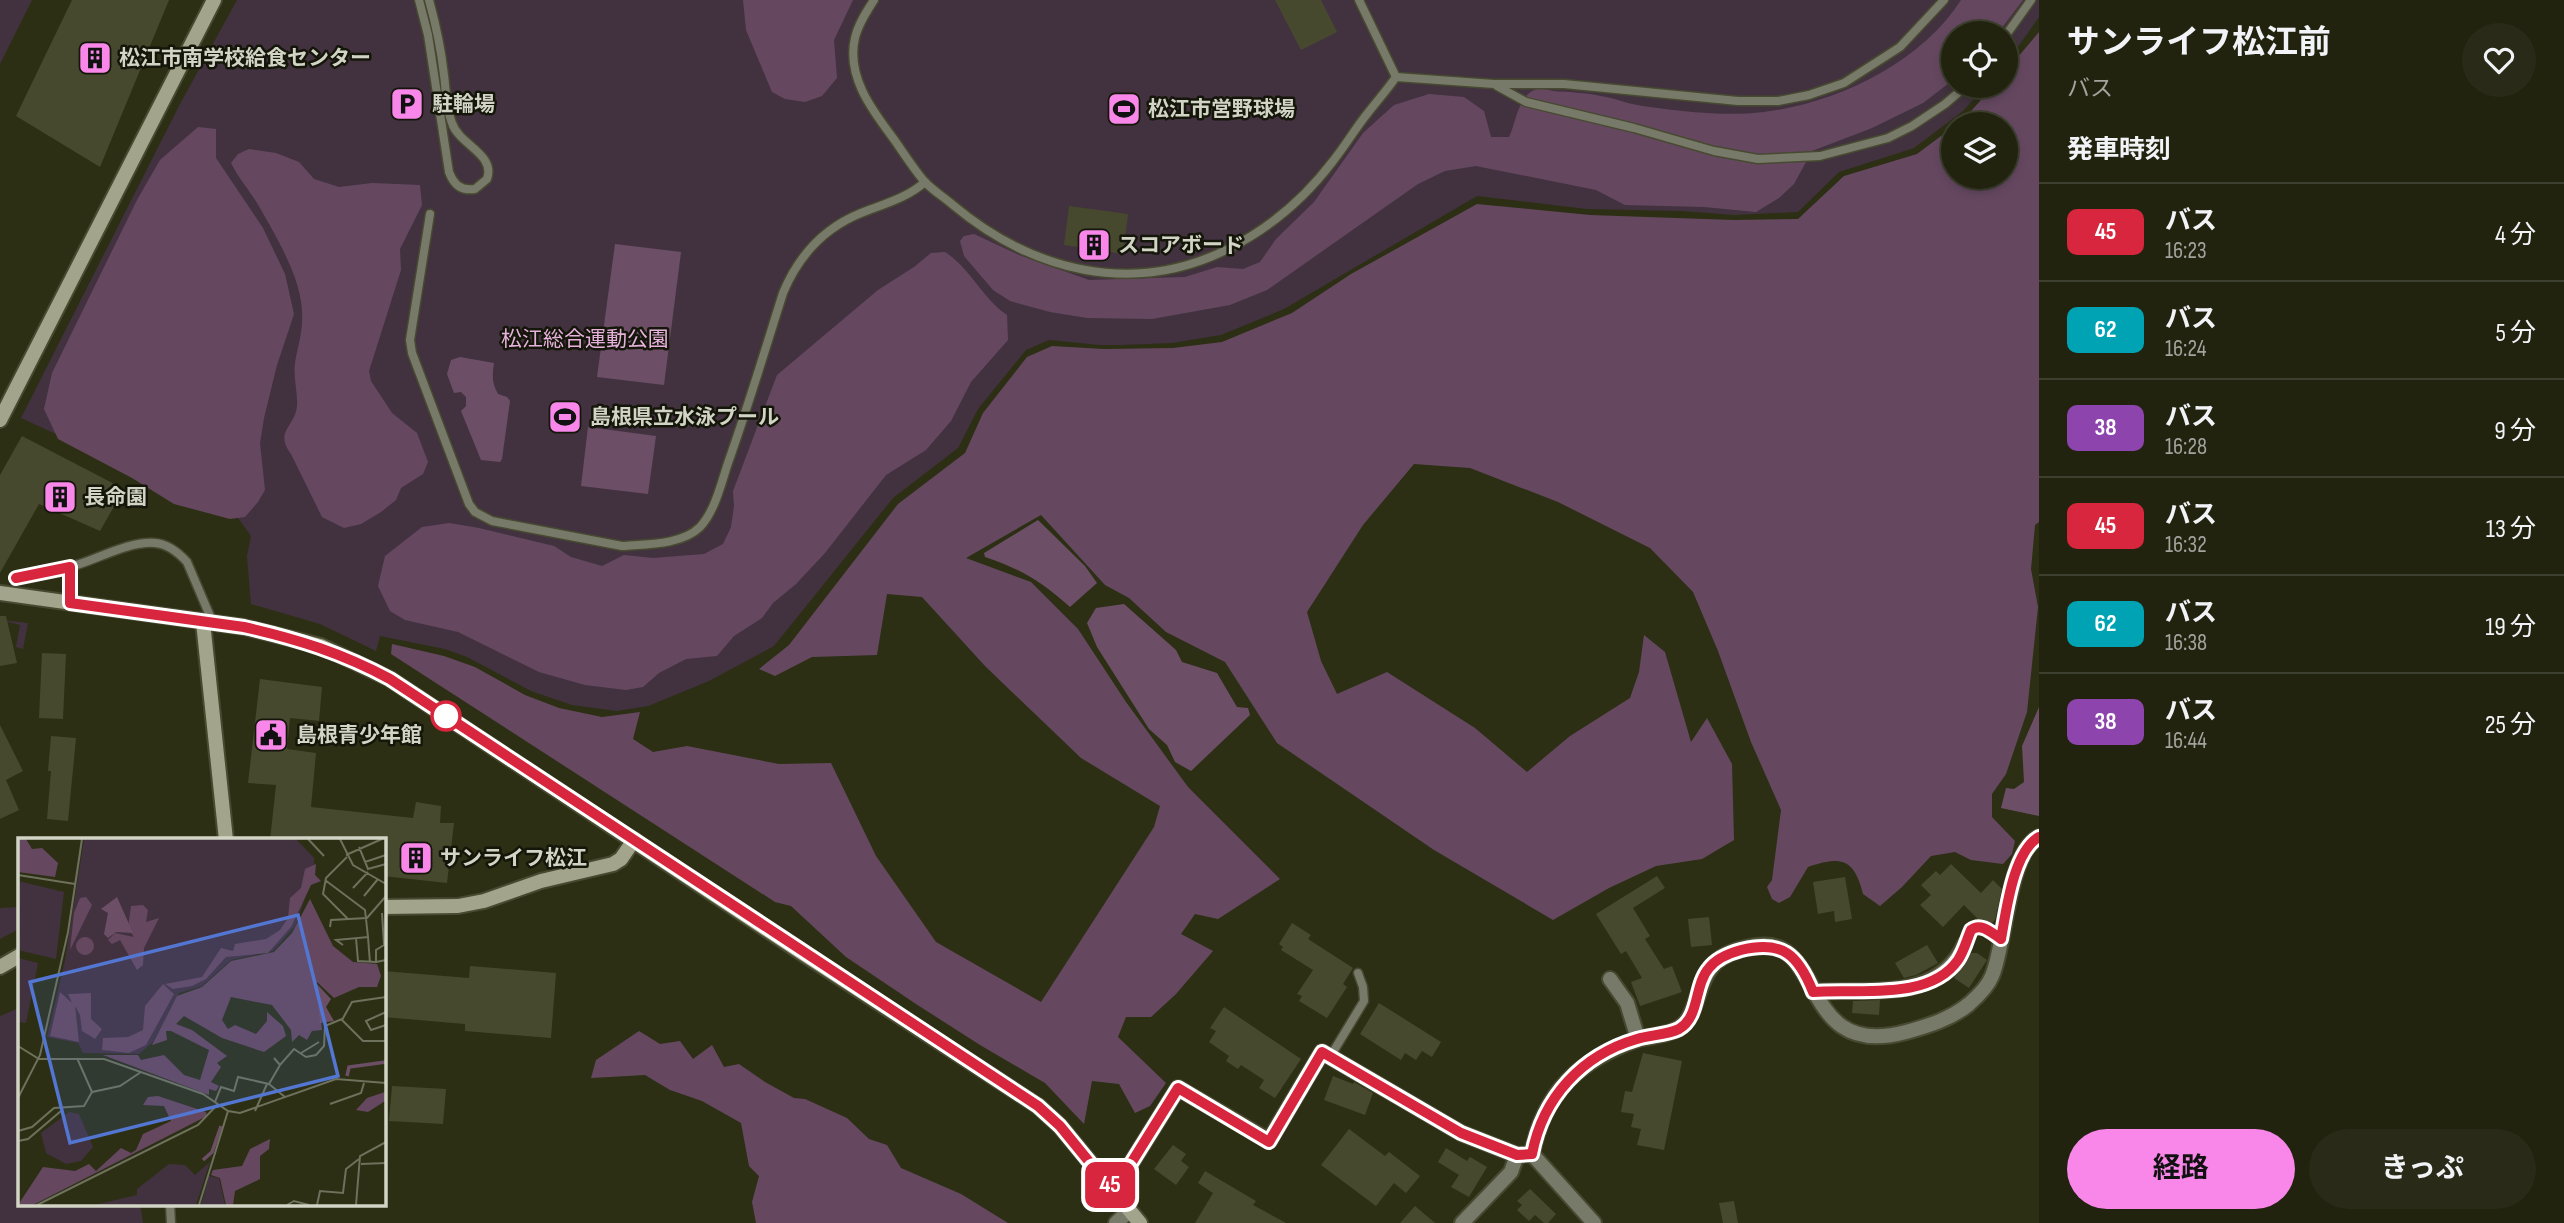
<!DOCTYPE html>
<html lang="ja">
<meta charset="utf-8">
<style>
body{margin:0;font-family:"Sofia Sans Condensed","Noto Sans JP",sans-serif;background:#292b18;color:#f1f3f6;height:100vh;display:flex;flex-direction:column;font-size:26px;white-space:nowrap}
*{box-sizing:border-box;margin:0}
p{font-size:23px;color:#a2a49e}
.icon{flex:none;width:38px;height:38px;fill:none;stroke:currentColor;stroke-width:2;stroke-linecap:round;stroke-linejoin:round}
.map{position:relative;flex:1;overflow:hidden}
.drawer{display:flex;flex-direction:column;background:#21230f;width:525px}
.drawer>*{flex:none}
.badge{padding:0 14px;border-radius:10px;font-size:24px;line-height:46px}
.buttons{position:absolute;left:1941px;top:21px;display:grid;gap:14px}
.buttons a{display:grid;place-items:center;width:77px;height:77px;border-radius:50%;background:#21230f;box-shadow:0 4px 10px #0003,0 0 0 2px #3e402f;font-size:35px}
.map>.badge{position:absolute;translate:-50% -50%;box-shadow:0 0 0 4px #fff}
h2{padding:0 28px;font-size:26px;line-height:63px}
.round{display:grid;place-items:center;flex:none;width:74px;height:74px;border-radius:37px;background:#292b18}
.head{display:flex;align-items:center;justify-content:space-between;height:119px;padding:0 28px}
h1{font-size:33px;font-weight:700;line-height:52px}
.action{display:flex;gap:14px;margin-top:auto;padding:14px 28px}
.action a{flex:1;height:80px;border-radius:42px;background:#f987e9;color:#111;font-size:28px;font-weight:700;line-height:80px;text-align:center}
.action a+a{background:#292b18;color:#f1f3f6}
ul{padding:0;list-style:none}
li{display:flex;align-items:center;gap:21px;height:98px;padding:0 28px;border-top:2px solid #3e402f}
li div{flex:1}
li b{display:block;font-size:26px}
li em{font-style:normal}
li .badge{min-width:77px;font-weight:700;text-align:center}
main{display:flex;flex:1;min-height:0}
.map>svg:first-child{display:block}
.green{fill:#42323f}
.forest{fill:#654860}
.water{fill:#6c4f67}
.building{fill:#46492e}
.lines{fill:none;stroke-linecap:round;stroke-linejoin:round}
.lane-casing{stroke:#474a30;stroke-width:11}
.street-casing{stroke:#474a30;stroke-width:18}
.secondary-casing{stroke:#474a30;stroke-width:18}
.lane{stroke:#777969;stroke-width:8}
.street{stroke:#777969;stroke-width:14}
.secondary{stroke:#a2a58b;stroke-width:14}
.line-casing{stroke:#fff;stroke-width:16}
.line{stroke:#d7263d;stroke-width:10}
.stop-dot{fill:#fff;stroke:#d7263d;stroke-width:3.5}
.labels{text-anchor:middle;dominant-baseline:central;stroke-width:5;stroke-linejoin:round;paint-order:stroke}
.poi-label{font-size:21px;font-weight:bold;fill:#d2d5c5;stroke:#15160a;text-anchor:start}
.park-label{font-size:21px;fill:#e6b1dc;stroke:#15160a}
.inset-river{fill:none;stroke:#6c4f67;stroke-width:3.5}
.inset-road{fill:none;stroke:#6e715b;stroke-width:2}
.view{fill:#5376d2;fill-opacity:0.15;stroke:#5376d2;stroke-width:3.5}
.inset-edge{fill:none;stroke:#d2d5c5;stroke-width:3.5}
</style>
<main>
<div class="map">
<svg width="2039" height="1223" viewBox="0 0 2039 1223">
<rect width="100%" height="100%" fill="#2c2f14"/>
<g class="green">
<polygon points="0,0 32,0 0,64"/>
<polygon points="237,0 2039,0 2039,17 2006,64 2006,33 1953,33 1953,86 1986,86 1963,111 1914,148 1839,172 1798,212 1734,215 1682,211 1587,209 1477,196 1284,309 1221,335 1172,343 1121,345 1100,345 1049,340 1026,350 978,409 958,448 893,498 774,646 709,681 648,706 617,711 572,705 531,691 467,657 445,649 380,636 376,651 320,624 251,604 247,556 251,536 238,518 21,418 180,104"/>
<polygon points="0,620 28,623 23,649 16,647 20,625"/>
<polygon points="19,907 19,929 0,939 0,908"/>
<polygon points="19,1008 19,1204 140,1204 143,1223 0,1223 0,1016"/>
</g>
<g class="forest">
<polygon points="743,0 853,0 834,40 837,78 822,96 805,102 785,99 772,92 746,30"/>
<path d="M1961,0H2023L1998,33H1953V80L1923,103L1872,128L1812,151L1794,184L1779,198L1756,212L1704,207L1625,205L1596,190L1476,166L1445,171L1418,184L1267,290L1230,305L1152,319L1087,318L1050,312L1010,301L993,290L964,256L960,241L964,236L974,234L1019,255L1089,280L1185,277L1217,267L1243,269L1260,262L1276,239L1314,202L1363,133L1394,105L1429,94L1464,97L1484,111L1491,137H1509C1516,123 1518,94 1537,89C1541,88 1549,90 1553,91C1570,92 1589,93 1606,97C1616,99 1626,103 1637,105C1675,111 1725,117 1764,112C1837,103 1921,63 1961,0Z"/>
<path d="M2039,32V522L2035,525L2031,569L2038,607L2027,712L2006,774L1992,794V817L2015,841L2012,854L2003,864L1971,860L1955,852L1931,856L1902,887L1880,906L1863,894C1854,858 1841,856 1808,867L1790,897L1779,903L1772,899L1767,887L1772,880L1781,810L1751,742L1718,651L1693,592L1650,548L1558,502L1470,468L1414,464L1363,525L1307,612L1321,661L1337,694L1387,672L1475,728L1527,772L1570,736L1630,698L1639,672L1644,635L1665,652L1691,742L1707,718L1732,764L1734,840L1702,859L1656,866L1609,888L1553,920L1434,850L1277,743L1225,662L1166,632L1129,598L1105,585L1041,515L966,558L1031,582L1078,629L1126,702L1188,787L1280,879L1218,919L1195,914L1181,934L1213,951L1176,994L1151,1017H1126L1118,1037L1166,1083L1150,1106L1135,1113L1119,1084L1092,1081L1084,1124L1045,1083L980,1045L916,1004L846,957L791,906L775,902L391,654L392,644L444,656L475,667L525,695L559,708L602,717L640,712L633,739L653,752L687,746L779,764L831,763L876,856L936,942L1041,1002L1154,827L1160,806L1081,758L985,666L922,597L887,594L877,655L812,657L775,676L759,669L789,645L898,504L965,453L983,413L1027,357L1052,346L1104,349L1173,348L1222,342L1292,313L1351,274L1477,204L1590,215L1734,220L1798,219L1844,176L1917,154L1953,127V177H2006V124H1956L1966,117L1993,86H2006V71Z"/>
<polygon points="198,127 216,129 216,158 263,228 285,274 294,314 277,365 264,418 260,443 265,490 258,502 245,517 230,519 174,504 132,478 58,439 44,409 52,373 137,200 160,160"/>
<path d="M249,149L276,153L299,162L314,179L339,187L372,183L420,185L422,205L400,249L401,270L369,371L371,381L392,413L417,433L428,462L423,474L401,488L396,500L381,512L361,524L344,528L322,517L291,454C274,431 295,427 297,406C298,393 293,378 295,363C297,349 302,335 302,321C305,284 278,240 260,208C251,192 239,179 231,163L238,154Z"/>
<path d="M945,252C971,269 982,298 1007,315L1008,340L971,382L951,421L926,450L886,475L825,553L796,584L773,603L762,618L734,636L717,656L686,659L659,673L643,687L626,690L585,685L539,672L458,632L405,620L390,611L378,586L385,556L422,527L449,523L479,528L554,546L571,557L602,566L624,555L653,558L704,554L723,544L731,527L734,506L733,491L777,375L878,290L914,267L931,253Z"/>
<polygon points="639,1031 660,1044 680,1041 693,1059 712,1045 724,1067 739,1064 765,1082 794,1098 805,1099 847,1118 869,1139 887,1145 901,1168 961,1194 1008,1223 756,1223 752,1202 759,1176 749,1166 741,1123 702,1101 670,1090 645,1075 591,1078 596,1060"/>
</g>
<g class="water">
<polygon points="615,244 681,252 664,385 597,377"/>
<path d="M460,357L494,363C492,376 492,383 498,394L507,397L510,401L502,459L500,462L481,460L461,411L466,406V397L461,392L454,393L447,374L451,360Z"/>
<polygon points="588,427 656,436 648,494 581,486"/>
<path d="M1038,520L1085,566L1097,583L1070,607C1040,581 1023,570 985,557L984,553Z"/>
<polygon points="1124,604 1176,650 1182,662 1217,673 1237,707 1248,708 1250,715 1191,771 1175,762 1167,745 1149,729 1097,647 1087,623 1096,608"/>
<polygon points="2039,707 2039,816 2001,808 2006,788 2014,789 2024,782 2022,746"/>
</g>
<g class="building">
<polygon points="72,0 169,0 100,167 16,116"/>
<polygon points="1275,0 1321,0 1337,32 1301,50"/>
<polygon points="1069,206 1128,214 1123,254 1064,245"/>
<polygon points="22,436 124,489 100,531 39,504 0,573 0,475"/>
<polygon points="0,616 6,616 17,663 0,666"/>
<polygon points="42,653 66,654 63,719 39,718"/>
<polygon points="260,679 322,687 319,721 290,718 287,749 316,753 311,807 413,818 416,802 441,806 440,823 454,823 447,883 383,876 383,840 270,840 276,785 248,783"/>
<polygon points="0,725 23,771 6,780 19,810 0,819"/>
<polygon points="51,736 76,738 68,821 47,819 51,771 48,771"/>
<polygon points="1951,864 1981,893 1993,880 2002,889 1995,920 1990,925 1978,919 1964,905 1943,927 1920,905 1931,895 1921,885 1936,871 1940,875"/>
<polygon points="1657,876 1665,888 1633,908 1650,936 1645,939 1664,969 1672,966 1682,992 1640,1006 1631,982 1642,978 1626,951 1621,954 1596,914"/>
<polygon points="1845,877 1852,919 1835,922 1834,911 1818,914 1813,882"/>
<polygon points="1709,917 1712,945 1691,947 1688,919"/>
<polygon points="1292,923 1311,935 1308,939 1353,968 1343,984 1347,987 1327,1018 1299,1001 1302,996 1297,994 1313,970 1281,950 1283,947 1279,944"/>
<polygon points="1927,945 1938,963 1916,975 1904,978 1895,963"/>
<polygon points="1971,953 1977,953 1987,960 1969,988 1954,978"/>
<polygon points="470,966 556,973 551,1038 465,1031 465,1024 383,1017 383,971 469,978"/>
<polygon points="1880,1000 1879,1015 1852,1013 1853,1001"/>
<polygon points="1379,1003 1441,1042 1432,1057 1422,1051 1416,1060 1405,1053 1401,1060 1360,1034"/>
<polygon points="1224,1007 1301,1059 1275,1098 1259,1088 1264,1080 1241,1065 1238,1069 1226,1061 1229,1056 1209,1042 1216,1031 1210,1028"/>
<polygon points="1643,1053 1682,1061 1664,1150 1637,1145 1641,1129 1631,1127 1634,1114 1621,1112 1625,1091 1632,1092"/>
<polygon points="1333,1076 1353,1084 1354,1082 1373,1093 1365,1115 1324,1100"/>
<polygon points="392,1086 446,1089 443,1124 389,1121"/>
<polygon points="1349,1129 1385,1156 1389,1152 1420,1176 1406,1193 1394,1183 1376,1206 1321,1165"/>
<polygon points="1173,1145 1186,1154 1181,1161 1189,1167 1176,1185 1154,1169"/>
<polygon points="1446,1148 1467,1161 1470,1157 1487,1167 1469,1197 1451,1187 1459,1175 1438,1162"/>
<polygon points="1205,1171 1256,1201 1253,1205 1286,1223 1195,1223 1213,1193 1198,1183"/>
<polygon points="1530,1189 1556,1214 1548,1223 1544,1223 1535,1215 1529,1221 1517,1210 1522,1205 1517,1201"/>
<polygon points="1734,1201 1738,1223 1723,1223 1719,1203"/>
<polygon points="1415,1206 1435,1223 1400,1223"/>
</g>
<g class="lines">
<defs>
<g id="lane">
<path d="M419,0L428,35L449,172C454,185 461,191 475,189L487,179C496,154 459,145 452,123C446,109 446,90 444,75C441,49 436,25 429,0"/>
<path d="M874,0C867,11 858,24 855,38C846,76 872,110 893,138C903,152 913,168 924,181C932,190 944,197 953,205C1032,271 1132,297 1228,249C1270,228 1305,198 1333,161C1345,146 1355,129 1367,114C1377,101 1387,90 1396,77"/>
<polyline points="1359,0 1396,77"/>
<polyline points="2006,35 2031,0"/>
<polyline points="1396,77 1494,84 1564,84 1738,101 1778,101 1809,95 1844,83 1900,47 1944,0"/>
<polyline points="1497,86 1526,102 1634,128 1714,151 1758,159 1820,156 1888,138 1912,126 1945,104 1966,86"/>
<path d="M430,214L410,340L412,353L469,504L475,512L492,521L622,546C646,544 682,545 700,527C715,511 721,484 728,463C748,407 765,350 783,293C798,257 824,228 861,213C884,204 907,198 925,182"/>
<path d="M16,578C34,574 52,571 70,567C97,560 127,541 155,543C168,544 178,552 187,562L213,623"/>
<polyline points="70,603 70,567"/>
<polyline points="1965,944 1976,926 1980,926 2001,939"/>
<polyline points="1330,1057 1364,1001 1363,987 1358,973"/>
<polyline points="170,1204 171,1223"/>
</g>
<g id="street">
<path d="M1610,979L1627,1003L1638,1039C1651,1036 1668,1035 1679,1028C1687,1024 1691,1015 1694,1007C1707,968 1712,953 1757,946C1826,936 1798,1061 1906,1032C1928,1026 1951,1019 1969,1004C1977,997 1988,986 1992,976C2006,944 2007,853 2039,837"/>
<path d="M1813,992C1867,987 1937,1005 1965,944"/>
<polyline points="1109,1186 1125,1173 1178,1088 1269,1141 1322,1052 1461,1133 1517,1155 1532,1154"/>
<polyline points="1116,1223 1129,1211"/>
<polyline points="1462,1223 1511,1172 1517,1155"/>
<path d="M1594,1223L1532,1154C1544,1091 1580,1060 1638,1039"/>
</g>
<g id="secondary">
<polyline points="0,420 214,0"/>
<polyline points="0,593 244,627 321,646 390,679 802,953 1038,1106 1060,1126 1140,1223"/>
<polyline points="203,622 226,840"/>
<polyline points="383,907 458,906 484,901 541,881 613,864 621,859 634,840"/>
<polyline points="0,967 19,956"/>
</g>
</defs>
<use href="#lane" class="lane-casing"/>
<use href="#street" class="street-casing"/>
<use href="#secondary" class="secondary-casing"/>
<use href="#lane" class="lane"/>
<use href="#street" class="street"/>
<use href="#secondary" class="secondary"/>
</g>
<g class="lines">
<defs>
<path id="line" d="M16,578L70,567V603L244,627C297,639 342,653 390,679L1038,1106L1060,1126L1109,1186L1125,1173L1178,1088L1269,1142L1322,1052L1461,1133L1517,1155L1532,1154C1543,1097 1582,1055 1637,1039C1650,1035 1667,1035 1679,1029C1700,1017 1694,985 1709,968C1716,959 1730,953 1741,950C1782,940 1798,954 1813,992C1856,988 1929,1002 1958,960C1964,951 1967,939 1971,930C1981,922 1992,933 2001,939C2006,913 2013,851 2039,837"/>
</defs>
<use href="#line" class="line-casing"/>
<use href="#line" class="line"/>
</g>
<defs>
<symbol id="building-square" viewBox="-11 -11 22 22"><rect x="-9" y="-9" width="18" height="18" rx="4" fill="#f987e9" stroke="#15160a"/><path d="M-4-6H4V6H1V3H-1V6H-4ZM-2.5-4.3h1.7v1.8h-1.7ZM.8-4.3h1.7v1.8H.8ZM-2.5-1h1.7V.8h-1.7ZM.8-1h1.7V.8H.8Z" fill="#111"/></symbol>
<symbol id="parking-square" viewBox="-11 -11 22 22"><rect x="-9" y="-9" width="18" height="18" rx="4" fill="#f987e9" stroke="#15160a"/><path d="M-3.5-5.5H1a3.5 3.5 0 0 1 0 7H-1V5.5H-3.5ZM-1-3.4V-.6H.8a1.4 1.4 0 0 0 0-2.8Z" fill="#111"/></symbol>
<symbol id="stadium-square" viewBox="-11 -11 22 22"><rect x="-9" y="-9" width="18" height="18" rx="4" fill="#f987e9" stroke="#15160a"/><path d="M0-5a6.5 5 0 1 0 0 10a6.5 5 0 1 0 0-10ZM-3.5-1.8h7v3.6h-7Z" fill="#111"/></symbol>
<symbol id="civic-square" viewBox="-11 -11 22 22"><rect x="-9" y="-9" width="18" height="18" rx="4" fill="#f987e9" stroke="#15160a"/><path d="M-.6-6.5H3V-4.5H.6V-3L4-1V1h2V6H-6V1h2V-1L-.6-3ZM-1.2 2.5V6h2.4V2.5Z" fill="#111"/></symbol>
</defs>
<g fill-rule="evenodd">
<use href="#building-square" x="76" y="39" width="38" height="38"/>
<use href="#parking-square" x="388" y="85" width="38" height="38"/>
<use href="#stadium-square" x="1105" y="90" width="38" height="38"/>
<use href="#building-square" x="1075" y="226" width="38" height="38"/>
<use href="#stadium-square" x="546" y="398" width="38" height="38"/>
<use href="#building-square" x="41" y="478" width="38" height="38"/>
<use href="#civic-square" x="252" y="716" width="38" height="38"/>
<use href="#building-square" x="397" y="839" width="38" height="38"/>
</g>
<circle class="stop-dot" cx="446" cy="716" r="14"/>
<g class="labels">
<g class="poi-label">
<text x="119" y="58">松江市南学校給食センター</text>
<text x="432" y="104">駐輪場</text>
<text x="1148" y="109">松江市営野球場</text>
<text x="1118" y="245">スコアボード</text>
<text x="590" y="417">島根県立水泳プール</text>
<text x="84" y="497">長命園</text>
<text x="296" y="735">島根青少年館</text>
<text x="440" y="858">サンライフ松江</text>
</g>
<g class="park-label">
<text x="585" y="339">松江総合運動公園</text>
</g>
</g>
<g transform="translate(18 838)">
<rect width="368" height="368" fill="#2c2f14"/>
<path d="M66,1H278L296,20V33L278,87L255,113L213,122L184,148L161,155L135,204L121,216L65,215L60,205L29,199L47,122ZM0,43L46,54L38,121L0,112ZM0,120L20,125L8,185L0,184ZM51,274L61,276L75,309L63,323L48,326L28,315L23,295ZM192,324L178,367H77L119,357V351L151,326L167,327L177,337ZM191,338L201,340L207,367H183Z" fill="#42323f"/>
<path d="M0,1H8L14,11L24,10L40,25L37,39L0,34ZM298,26L297,37L303,43L293,47L273,89L250,115L208,119L188,141L174,148L155,151L147,146L184,139L203,110L215,113L217,106L248,101L262,92L270,80L272,60L283,50L287,31ZM68,59L74,67L52,112L56,75L62,60ZM292,61L315,108L335,124L359,126L363,138L359,149H341L316,160L299,144L304,192L294,193L289,202L281,197L274,204L273,192L254,167L213,159L204,182L210,191L217,187L238,196L249,183V174L265,188L268,198L246,214L204,200L166,178L158,186L174,192L209,218L199,225L203,229L193,244L201,248L198,253L191,251V257L85,217H120L123,222L146,217L166,237L182,242L191,212L153,193H148L149,202L134,207L159,158L184,149L213,123L256,114L274,95ZM125,67L130,72L128,84L141,80L126,110L125,127L119,132L102,102L94,106L90,102L97,95L116,99L110,90L113,68ZM58 108a9 9 0 1 1 18 0a9 9 0 1 1-18 0ZM145,146L156,156L128,207L111,215L84,212L85,200L110,199L125,192L127,168ZM42,154L54,165L50,156L73,155V181L84,191L77,201L64,193L62,177L57,168L61,204L32,198ZM367,254V263L350,274L338,272L349,260ZM140,258L188,274L189,278L15,367H0L25,329L57,333L71,326L78,333L103,310L113,315L118,312L125,296L153,283L146,268L125,267L130,259ZM252,301L251,311L242,318V341L217,353L215,367H208L202,340L193,337L195,332L224,328L232,311Z" fill="#654860"/>
<path d="M99,59L115,95L98,94L90,100L86,96L90,75L83,71ZM298,145L313,161L308,169L316,183L302,185Z" fill="#6c4f67"/>
<path class="inset-river" d="M329,238L331,229L368,224M185,322L194,314L203,288"/>
<path class="inset-road" d="M290,1L306,18M322,1L335,27L368,46M341,9L350,31L368,26M328,17L364,1M329,19L308,40L305,56L330,81M347,24L368,17M0,37L57,46M307,42L347,72L350,99M335,50L350,34M346,58L360,41M364,75L366,107M312,89L313,82L349,80L368,58M338,100L340,123L358,124M325,107L318,102L350,99L352,125M366,107L358,112V124L368,122M368,159L334,164L324,182L345,203H368M368,174L348,183L353,192L368,187M0,208L21,221H86L185,256L210,273L222,275L318,241L368,245M283,215L301,204M59,220L74,254L102,248L123,234M256,220L262,227L276,211L288,219L298,217L306,208L307,188L324,181M262,227L251,246L267,259M0,260L22,217L50,94L64,1M197,264L203,249L216,253L220,239L251,246M312,266L343,255L346,245M237,273L249,246M0,293L14,289L36,270L66,268L74,254M0,303L10,301L43,273M343,326L368,325M19,367L180,287L200,266M181,367L210,273M269,367L276,363L291,367M299,367L302,353L325,355L328,331L341,321M338,367L342,318L368,304"/>
<path class="view" d="M280,77L320,238L52,305L12,144Z"/>
<rect width="368" height="368" class="inset-edge"/>
</g>
</svg>
<div class="buttons">
<a><svg class="icon" aria-label="locate" viewBox="0 0 24 24"><circle cx="12" cy="12" r="6"/><path d="M12 2v4M12 18v4M2 12h4M18 12h4"/></svg></a>
<a><svg class="icon" aria-label="layers" viewBox="0 0 24 24"><path d="M12 4l9 5-9 5-9-5zM3 14l9 5 9-5"/></svg></a>
</div>
<b class="badge" style="left:1110px;top:1185px;background:#d7263d;color:#fff">45</b>
</div>
<section class="drawer">
<div class="head"><div><h1>サンライフ松江前</h1><p>バス</p></div><a class="round"><svg class="icon" aria-label="heart" viewBox="0 0 24 24"><path d="M12 20l-8-8c-3-5 5-10 8-4 3-6 11-1 8 4z"/></svg></a></div>
<h2>発車時刻</h2>
<ul>
<li><span class="badge" style="background:#d7263d;color:#fff">45</span><div><b>バス</b><p>16:23</p></div><em>4 分</em></li>
<li><span class="badge" style="background:#00a3b4;color:#fff">62</span><div><b>バス</b><p>16:24</p></div><em>5 分</em></li>
<li><span class="badge" style="background:#8e44ad;color:#fff">38</span><div><b>バス</b><p>16:28</p></div><em>9 分</em></li>
<li><span class="badge" style="background:#d7263d;color:#fff">45</span><div><b>バス</b><p>16:32</p></div><em>13 分</em></li>
<li><span class="badge" style="background:#00a3b4;color:#fff">62</span><div><b>バス</b><p>16:38</p></div><em>19 分</em></li>
<li><span class="badge" style="background:#8e44ad;color:#fff">38</span><div><b>バス</b><p>16:44</p></div><em>25 分</em></li>
</ul>
<div class="action"><a>経路</a><a>きっぷ</a></div>
</section>
</main>
